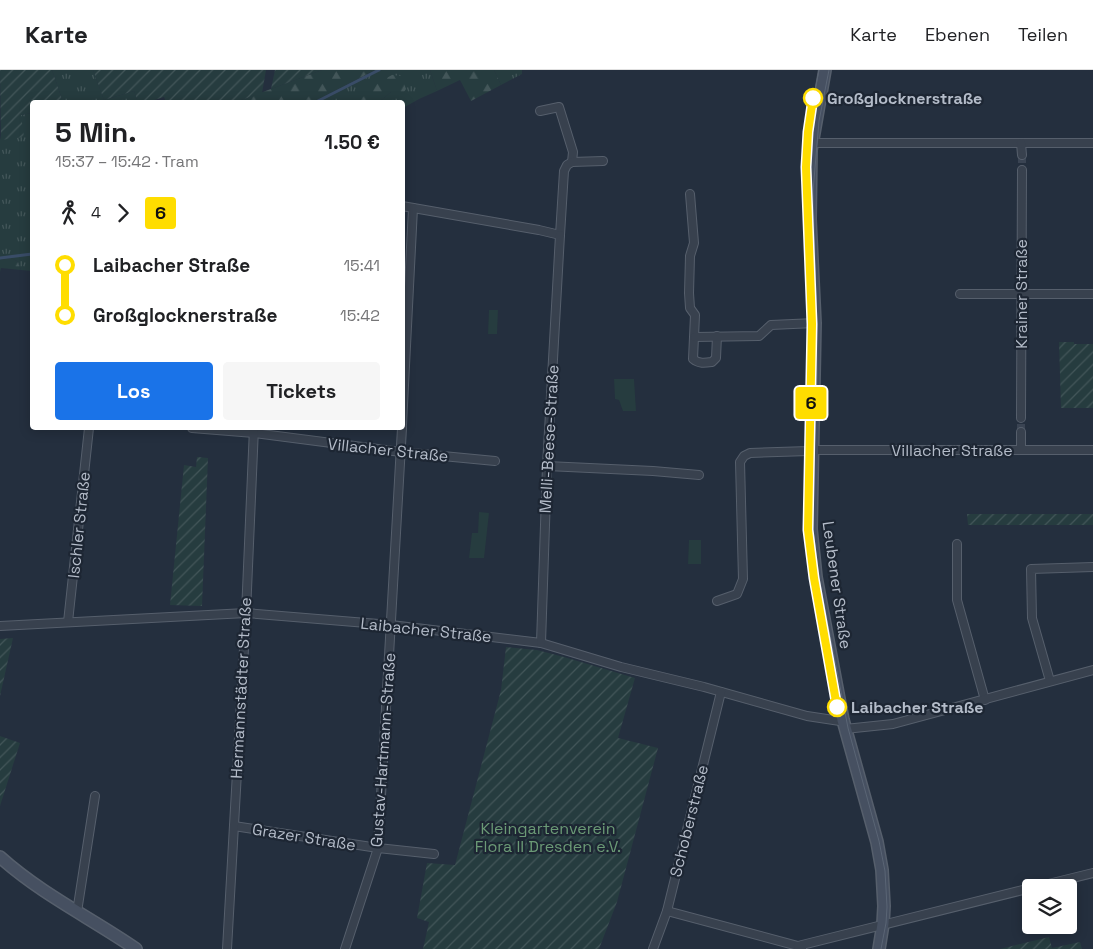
<!DOCTYPE html>
<html lang="de">
<meta charset="utf-8">
<style>
body{margin:0;font-family:"Space Grotesk",sans-serif;background:#f6f6f6;color:#202124;height:100vh;display:flex;flex-direction:column;font-size:19px;white-space:nowrap}
*{box-sizing:border-box;margin:0}
p{font-size:16px;color:#757577}
.icon{flex:none;width:28px;height:28px;fill:none;stroke:currentColor;stroke-width:2;stroke-linecap:round;stroke-linejoin:round}
.map{position:relative;flex:1;overflow:hidden}
.drawer{position:absolute;left:30px;top:30px;width:375px;height:330px;display:flex;flex-direction:column;background:#fff;border-radius:5px;box-shadow:0 2px 12px #0003}
.drawer>*{flex:none}
.badge{padding:0 10px;border-radius:4px;font-size:18px;line-height:32px}
.buttons{position:absolute;left:1022px;top:809px;display:grid;gap:10px}
.buttons a{display:grid;place-items:center;width:55px;height:55px;border-radius:5px;background:#fff;box-shadow:0 2px 12px #0003;font-size:25px}
.map>.badge{position:absolute;translate:-50% -50%;box-shadow:0 0 0 2px #fff}
.legs{display:flex;align-items:center;gap:8px;height:55px;padding:0 25px;font-size:16px}
.legs p{margin-inline-start:auto}
.headline{display:flex;align-items:center;justify-content:space-between;height:85px;padding:0 25px}
h1{font-size:28px;font-weight:700;line-height:38px}
.button{display:flex;gap:10px;margin-top:auto;padding:10px 25px}
.button a{flex:1;height:58px;border-radius:5px;background:#1a73e8;color:#fff;font-size:20px;font-weight:700;line-height:58px;text-align:center}
.button a+a{background:#f6f6f6;color:#202124}
ul{padding:0 25px;list-style:none}
li{display:flex;align-items:center;gap:18px;height:50px;font-size:19px}
li i{display:grid;place-items:center;width:8px;height:100%;margin:0 6px;background:currentColor}
li i::after{content:'';width:12px;height:12px;margin:-6px;border:4px solid;border-radius:50%;background:#fff}
li p{margin-inline-start:auto}
li:first-child i{background:linear-gradient(#0000 50%,currentColor 0)}
li:last-child i{background:linear-gradient(currentColor 50%,#0000 0)}
header{display:flex;align-items:center;gap:30px;box-sizing:border-box;height:70px;padding:0 25px;background:#fff;border-bottom:1px solid #e0e0e0}
header strong{font-size:24px}
nav{display:flex;gap:28px;margin-inline-start:auto;font-size:18px}
.map>svg:first-child{display:block}
.grass{fill:url(#grass-tufts)}
.forest{fill:url(#forest-firs)}
.park{fill:#263c3f}
.garden{fill:url(#garden-furrows)}
.lines{fill:none;stroke-linecap:round;stroke-linejoin:round}
.stream{stroke:#394c67;stroke-width:3}
.street-tunnel{stroke:#3a4453;stroke-width:8;stroke-dasharray:8 4;stroke-linecap:butt}
.street-casing{stroke:#565f6c;stroke-width:10}
.secondary-casing{stroke:#565f6c;stroke-width:14}
.street{stroke:#38414e;stroke-width:8}
.secondary{stroke:#465061;stroke-width:11}
.tram{stroke:#5a6575;stroke-width:1}
.line-1-casing{stroke:#fff;stroke-width:11}
.line-1{stroke:#fd0;stroke-width:8}
.stop-1-dot{fill:#fff;stroke:#fd0;stroke-width:2.5}
.labels{text-anchor:middle;dominant-baseline:central;stroke-width:4.5;stroke-linejoin:round;paint-order:stroke}
.stop-label{font-size:16px;font-weight:bold;fill:#b4bcc9;stroke:#1d2633;text-anchor:start}
.street-label{font-size:16px;fill:#b4bcc9;stroke:#1d2633}
.park-label{font-size:16px;fill:#6b9a76;stroke:#1d2633}
</style>
<header>
<strong>Karte</strong>
<nav><a>Karte</a><a>Ebenen</a><a>Teilen</a></nav>
</header>
<div class="map">
<svg width="1093" height="879" viewBox="0 0 1093 879">
<defs>
<pattern id="grass-tufts" width="24" height="20" patternUnits="userSpaceOnUse" patternTransform="scale(1.25)"><rect width="24" height="20" fill="#263c3f"/><path d="M3 7l-1-3M5 7V3M7 7l1-3M15 17l-1-3M17 17v-4M19 17l1-3" fill="none" stroke="#435659"/></pattern>
<pattern id="forest-firs" width="22" height="20" patternUnits="userSpaceOnUse" patternTransform="scale(1.25)"><rect width="22" height="20" fill="#263c3f"/><path d="M5 1l3.5 6h-7zM16 11l3.5 6h-7z" fill="#435659"/></pattern>
<pattern id="garden-furrows" width="10" height="10" patternUnits="userSpaceOnUse" patternTransform="scale(1.25)"><rect width="10" height="10" fill="#263c3f"/><path d="M-1 1l2-2M0 10L10 0M9 11l2-2" fill="none" stroke="#435659"/></pattern>
</defs>
<rect width="100%" height="100%" fill="#242f3e"/>
<g class="grass">
<polygon points="52,0 93,0 104,30 134,21 138,32 63,32"/>
<polygon points="375,0 430,0 437,21 419,29 403,38 402,32 379,32 391,22 406,19 349,29 349,32 313,32"/>
<polygon points="494,0 522,0 522,4 501,15"/>
<polygon points="32,43 32,201 21,200 17,191 11,188 0,190 0,65 1,70 21,45"/>
</g>
<g class="forest">
<polygon points="322,0 375,0 313,32 236,32"/>
<polygon points="430,0 494,0 501,15 471,31 460,10 437,21"/>
<polygon points="392,5 401,6 406,19 402,25 391,22 379,32 349,32 349,29"/>
<polygon points="11,188 17,191 21,200 1,198 0,202 0,190"/>
</g>
<g class="park">
<polygon points="489,240 498,240 497,264 488,264"/>
<polygon points="614,309 634,309 636,341 623,341 619,330 615,329"/>
<polygon points="479,442 489,443 484,488 469,488 472,463 478,463"/>
<polygon points="689,470 701,470 701,494 688,494"/>
</g>
<g class="garden">
<polygon points="0,0 52,0 63,32 32,32 32,43 21,45 24,67 1,70"/>
<polygon points="93,0 266,0 262,23 235,32 166,32 164,27 148,32 138,32 134,21 104,30"/>
<polygon points="275,0 322,0 271,19"/>
<polygon points="1059,272 1074,272 1074,274 1093,274 1093,338 1061,338"/>
<polygon points="197,387 208,388 202,536 170,535 184,395 196,397"/>
<polygon points="967,444 1093,444 1093,455 968,455"/>
<polygon points="13,568 0,626 0,569"/>
<polygon points="506,577 537,580 564,587 635,608 618,668 658,678 617,832 599,879 423,879 429,852 417,848 427,793 455,795 501,620"/>
<polygon points="0,666 20,673 0,736"/>
<polygon points="1049,867 1052,878 1080,872 1082,879 1000,879"/>
</g>
<g class="lines">
<g class="stream">
<polyline points="316,32 379,0"/>
<polyline points="0,188 32,184"/>
</g>
<g class="street-tunnel">
<polyline points="1022,85 1022,100"/>
<polyline points="1021,362 1021,348"/>
</g>
<defs>
<g id="street">
<polyline points="540,41 559,37 573,82 572,92"/>
<polyline points="811,73 1093,73"/>
<polyline points="1021,73 1022,85"/>
<path d="M690,124L694,173L690,186L689,223L690,238L695,245L693,289C699,294 705,293 712,292L716,288L717,266"/>
<polyline points="402,136 539,160 560,165 564,101 567,95 572,92 603,91"/>
<polyline points="960,224 1093,224"/>
<polyline points="695,267 759,266 771,255 815,253"/>
<polyline points="1021,348 1022,100"/>
<polyline points="402,355 413,138"/>
<polyline points="192,358 254,363 401,382 495,391"/>
<polyline points="1021,362 1021,380"/>
<polyline points="547,396 653,401 699,405"/>
<polyline points="957,474 957,530 985,630"/>
<polyline points="717,531 737,524 743,509 740,392 744,386 750,383 809,381 814,380 1093,380"/>
<polyline points="68,552 89,358"/>
<polyline points="0,556 246,543 391,555 541,573 621,597 704,617 807,646 840,651 843,650"/>
<polyline points="541,573 547,396 560,165"/>
<polyline points="1050,611 1032,548 1031,499 1093,497"/>
<polyline points="845,659 893,654 1093,600"/>
<polyline points="234,756 378,778 434,784"/>
<polyline points="1032,818 1093,803"/>
<polyline points="667,841 798,876 802,878"/>
<polyline points="77,842 95,726"/>
<polyline points="798,876 1031,818"/>
<polyline points="227,879 246,543 254,358"/>
<polyline points="345,879 378,778 402,358"/>
<polyline points="653,879 667,841 721,622"/>
</g>
<g id="secondary">
<polyline points="825,0 811,80 810,149 815,253 811,459 816,507 843,650 877,772 882,800 884,836 883,854 879,879"/>
<path d="M0,787C41,824 91,848 136,879"/>
</g>
</defs>
<use href="#street" class="street-casing"/>
<use href="#secondary" class="secondary-casing"/>
<use href="#street" class="street"/>
<use href="#secondary" class="secondary"/>
<g class="tram">
<polyline points="829,0 819,51 813,121 817,256 817,305 813,414 813,459 819,508 848,658 879,771 885,801 887,837 886,853 881,879"/>
<polyline points="807,119 806,97 807,61 819,0"/>
</g>
</g>
<g class="lines">
<defs>
<polyline id="line-1" points="813,28 808,62 806,97 812,254 808,460 814,508 837,637"/>
</defs>
<use href="#line-1" class="line-1-casing"/>
<use href="#line-1" class="line-1"/>
</g>
<g class="stop-1-dot">
<circle cx="813" cy="28" r="9"/>
<circle cx="837" cy="637" r="9"/>
</g>
<g class="labels">
<g class="stop-label">
<text x="827" y="28">Großglocknerstraße</text>
<text x="851" y="637">Laibacher Straße</text>
</g>
<g class="street-label">
<text transform="translate(1021 224) rotate(-90)">Krainer Straße</text>
<text transform="translate(549 369) rotate(-87)">Melli-Beese-Straße</text>
<text transform="translate(388 380) rotate(6)">Villacher Straße</text>
<text x="952" y="380">Villacher Straße</text>
<text transform="translate(79 455) rotate(-84)">Ischler Straße</text>
<text transform="translate(837 515) rotate(82)">Leubener Straße</text>
<text transform="translate(426 560) rotate(6)">Laibacher Straße</text>
<text transform="translate(241 618) rotate(-87)">Hermannstädter Straße</text>
<text transform="translate(383 680) rotate(-86)">Gustav-Hartmann-Straße</text>
<text transform="translate(689 751) rotate(-76)">Schoberstraße</text>
<text transform="translate(304 767) rotate(9)">Grazer Straße</text>
</g>
<g class="park-label">
<text x="548" y="758">Kleingartenverein<tspan x="548" dy="18">Flora II Dresden e.V.</tspan></text>
</g>
</g>
</svg>
<div class="buttons">
<a><svg class="icon" aria-label="layers" viewBox="0 0 24 24"><path d="M12 4l9 5-9 5-9-5zM3 14l9 5 9-5"/></svg></a>
</div>
<b class="badge" style="left:811px;top:333px;background:#fd0;color:#111">6</b>
<section class="drawer">
<div class="headline"><div><h1>5 Min.</h1><p>15:37 – 15:42 · Tram</p></div><b>1.50 €</b></div>
<div class="legs"><svg class="icon" aria-label="walk" viewBox="0 0 24 24"><circle cx="13" cy="4" r="2"/><path d="M13 8l-2 6 4 7M11 14l-3 7M7 12l3-4h3l4 4"/></svg>4<svg class="icon" aria-label="forward" viewBox="0 0 24 24"><path d="M9 5l7 7-7 7"/></svg><b class="badge" style="background:#fd0;color:#111">6</b></div>
<ul>
<li><i style="color:#fd0"></i><b>Laibacher Straße</b><p>15:41</p></li>
<li><i style="color:#fd0"></i><b>Großglocknerstraße</b><p>15:42</p></li>
</ul>
<div class="button"><a>Los</a><a>Tickets</a></div>
</section>
</div>
